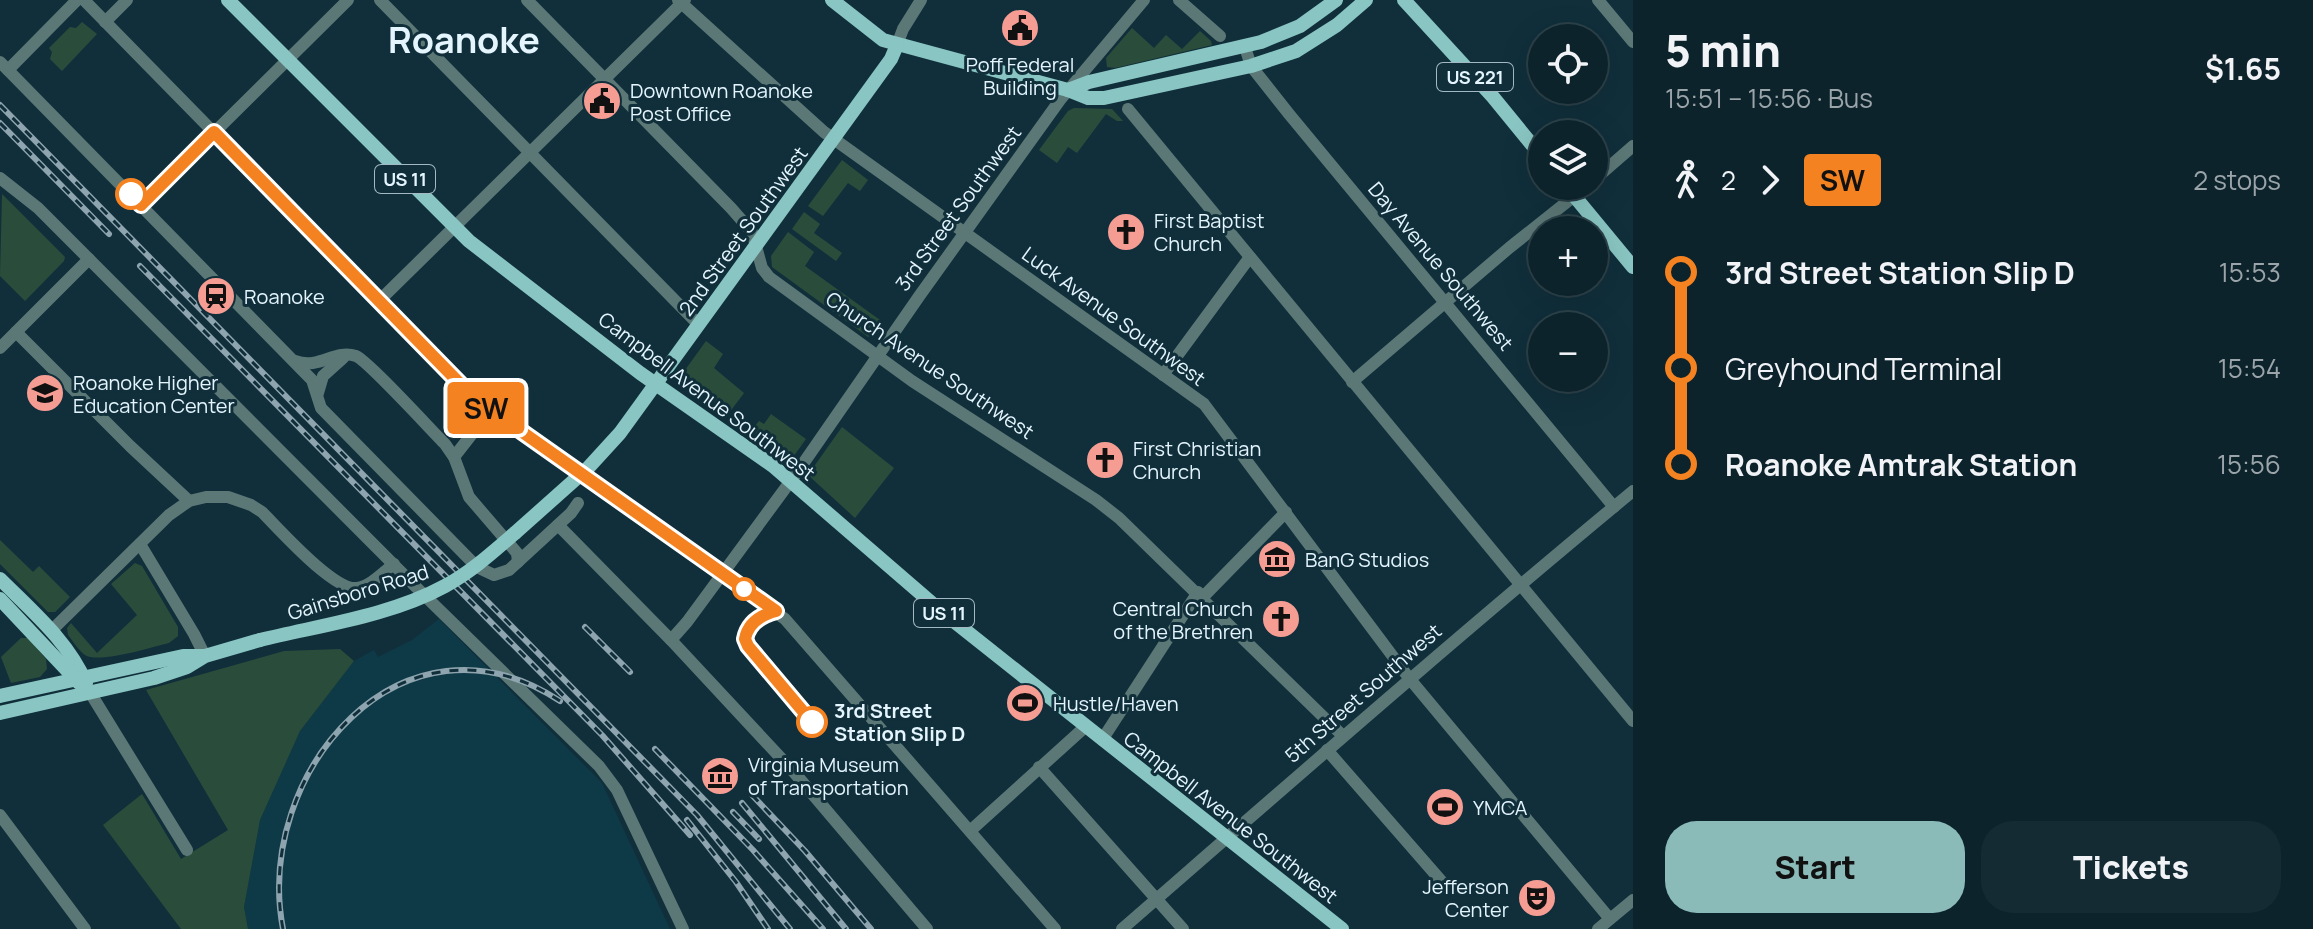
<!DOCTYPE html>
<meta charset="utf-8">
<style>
body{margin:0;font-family:Manrope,sans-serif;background:#152b34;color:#f1f3f6;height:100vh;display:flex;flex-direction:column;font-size:30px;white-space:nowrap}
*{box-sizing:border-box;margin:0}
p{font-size:26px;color:#9aa4a9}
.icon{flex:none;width:44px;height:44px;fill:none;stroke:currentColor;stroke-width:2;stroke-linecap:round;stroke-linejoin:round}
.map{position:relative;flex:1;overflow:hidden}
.sheet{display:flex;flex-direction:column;background:#0c232c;width:680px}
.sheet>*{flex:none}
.badge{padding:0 16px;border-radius:6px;font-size:28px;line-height:52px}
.controls{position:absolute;left:1528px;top:24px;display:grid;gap:16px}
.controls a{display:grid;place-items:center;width:80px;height:80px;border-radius:50%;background:#0c232c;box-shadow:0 8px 32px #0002,0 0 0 2px #2c4048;font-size:40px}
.map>.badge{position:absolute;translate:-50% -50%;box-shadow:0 0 0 4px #fff}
.legs{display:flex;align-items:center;gap:12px;height:88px;padding:0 32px;font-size:26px}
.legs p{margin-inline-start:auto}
.summary{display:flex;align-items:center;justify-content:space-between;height:136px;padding:0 32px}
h1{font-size:44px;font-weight:800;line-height:60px}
.button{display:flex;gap:16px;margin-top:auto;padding:16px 32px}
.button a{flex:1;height:92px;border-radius:32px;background:#8bbbb9;color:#111;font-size:32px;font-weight:800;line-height:92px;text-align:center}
.button a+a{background:#152b34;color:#f1f3f6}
ul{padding:0 32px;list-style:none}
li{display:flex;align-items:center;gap:28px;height:96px;font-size:30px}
li i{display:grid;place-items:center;width:12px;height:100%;margin:0 10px;background:currentColor}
li i::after{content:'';width:20px;height:20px;margin:-10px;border:6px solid;border-radius:50%;background:#0c232c}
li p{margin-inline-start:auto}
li:first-child i{background:linear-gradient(#0000 50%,currentColor 0)}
li:last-child i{background:linear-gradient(currentColor 50%,#0000 0)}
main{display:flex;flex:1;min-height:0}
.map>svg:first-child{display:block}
.built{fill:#0e3a48}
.green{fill:#2a4d3b}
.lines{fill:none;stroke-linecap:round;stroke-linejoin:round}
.minor{stroke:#5c7876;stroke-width:12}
.major{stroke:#89c5c2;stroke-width:14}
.rail-casing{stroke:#8ea4ae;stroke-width:6}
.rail{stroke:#102f3b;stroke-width:3;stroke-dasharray:9;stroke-linecap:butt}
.major-bridge{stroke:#89c5c2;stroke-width:14}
.line-1-casing{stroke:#fff;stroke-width:18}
.line-1{stroke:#f58220;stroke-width:12}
.stop-1-dot{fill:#fff;stroke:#f58220;stroke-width:4}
.labels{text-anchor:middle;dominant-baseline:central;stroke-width:6;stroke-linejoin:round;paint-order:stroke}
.shield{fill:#102f3b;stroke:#a4bac3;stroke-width:2}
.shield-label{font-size:18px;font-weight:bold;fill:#e4f5fd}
.poi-label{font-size:20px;fill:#e4f5fd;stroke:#102f3b;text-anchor:start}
.street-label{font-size:20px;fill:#e4f5fd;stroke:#102f3b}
.stop-label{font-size:20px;font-weight:bold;fill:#e4f5fd;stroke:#102f3b;text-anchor:start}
.town-label{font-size:36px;font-weight:bold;fill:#e4f5fd;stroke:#102f3b}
</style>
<main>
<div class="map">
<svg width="1633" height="929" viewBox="0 0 1633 929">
<rect width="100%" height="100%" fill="#102f3b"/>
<polygon class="built" points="439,619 602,783 670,929 248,929 244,907 260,820 300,731 354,661 374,650 378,657 412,640"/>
<g class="green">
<polygon points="82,22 97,34 62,71 50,59 52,52 49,48 70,27 76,28"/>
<polygon points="1132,28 1154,48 1166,35 1182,49 1200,31 1211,41 1212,45 1115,68 1107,67 1106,58"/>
<polygon points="1074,108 1112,109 1123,121 1117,121 1106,114 1077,153 1068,147 1057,163 1039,150 1068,111"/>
<polygon points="842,160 868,180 860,191 848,183 823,216 808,206"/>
<polygon points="2,194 65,257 64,261 25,301 0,276"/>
<polygon points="804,212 820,224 814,233 842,253 836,261 792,229"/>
<polygon points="788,232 814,252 805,266 880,320 880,332 868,337 772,267 771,256"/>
<polygon points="706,341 723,354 714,368 744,393 729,413 680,377"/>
<polygon points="771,414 806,439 791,460 751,431 759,421 764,424"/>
<polygon points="842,427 894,468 855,518 808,475"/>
<polygon points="0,540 33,572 39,566 70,597 55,612 48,612 0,564"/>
<path d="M135,563L142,566L178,627V636L169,643C152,647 99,664 85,655C78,650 73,641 68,635L67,628L71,623L97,653L137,615L111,584Z"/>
<polygon points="21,638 28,638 46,659 47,669 40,677 11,683 1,657"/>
<polygon points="340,649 354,661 300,731 260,820 244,907 248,929 181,929 103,825 142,794 181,859 228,830 146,690 284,651"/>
</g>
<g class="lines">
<g class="minor">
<polyline points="84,0 474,398 785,619 1055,929"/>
<polyline points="380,0 699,325"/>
<polyline points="527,0 731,208 752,232 762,268 769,277 912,381 1096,500 1119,518 1343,736"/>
<polyline points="678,0 824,132 1204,404 1409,678 1610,919"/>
<polyline points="1179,0 1220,36"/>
<polyline points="1598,0 1633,42"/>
<polyline points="105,22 127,0"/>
<polyline points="897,45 903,29 921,0"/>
<polyline points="1245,47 1251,66 1289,114 1614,507"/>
<polyline points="0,62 312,380 321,408 477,567 494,575 509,570 571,513 578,503"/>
<polyline points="8,70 77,0"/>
<polyline points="1128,109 1633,721"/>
<polyline points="0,178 38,208 420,591 599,766 617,790 683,929"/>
<polyline points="1594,180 1633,146"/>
<polyline points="141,205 348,0"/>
<polyline points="379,301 685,0"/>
<polyline points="16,332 130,446 189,501"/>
<polyline points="0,348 89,259"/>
<path d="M295,361C320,370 334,349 356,356C368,361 431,430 445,444L454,457L469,497L517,553L518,562"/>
<polyline points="1163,375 1250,257"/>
<polyline points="1352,382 1509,248 1587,186"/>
<polyline points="318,393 323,376 343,358"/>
<polyline points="454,457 490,411"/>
<polyline points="558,525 671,640 793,771 927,929"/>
<polyline points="140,544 194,634 205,656"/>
<polyline points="1203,597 1286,512"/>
<path d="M51,631L169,515L189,501L206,497H228L251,505L262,512C280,530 334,591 357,588C371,586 383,572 394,564"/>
<polyline points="671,640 687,622 798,471 920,295 1060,100 1144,0"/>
<polyline points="91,694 187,850"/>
<polyline points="1102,740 1198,592"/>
<polyline points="1327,750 1443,883"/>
<polyline points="1039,767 1183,929"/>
<polyline points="0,815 85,929"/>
<polyline points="970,831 1085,727"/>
<path d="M1122,929C1291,782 1460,634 1633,491"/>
<polyline points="1598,929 1633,900"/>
</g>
<g class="major">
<polyline points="228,0 469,241 640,373 773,466 941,611 1342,929"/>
<polyline points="832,0 883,40 1068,90 1088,98 1104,98 1251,66 1296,51 1337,25 1366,0"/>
<polyline points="1404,0 1493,97 1542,157"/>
<polyline points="1068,90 1089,82 1261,42 1300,26 1336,0"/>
<polyline points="1566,186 1633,267"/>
<polyline points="515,533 588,468 620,433 891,59 897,45"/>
<path d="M0,579C32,611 68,641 86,683"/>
<polyline points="0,599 79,683"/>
<polyline points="0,696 183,656 204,656"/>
<polyline points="0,713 154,678 187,667 205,656 260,640"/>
</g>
<defs>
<g id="rail">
<polyline points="0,105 697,815 790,929"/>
<polyline points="0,123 109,234"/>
<polyline points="140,266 602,735 690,835"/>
<polyline points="585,627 630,672"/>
<polyline points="655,749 753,850 823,929"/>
<polyline points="752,795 805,851 871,929"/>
<polyline points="742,803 846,929"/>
<polyline points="733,812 759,839"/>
<polyline points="687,820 736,882 768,929"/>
<path d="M283,929C253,772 403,598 560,701"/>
</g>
</defs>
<use href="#rail" class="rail-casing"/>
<use href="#rail" class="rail"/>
<path class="major-bridge" d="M260,640C321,625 390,616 445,586C471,572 493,552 515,533"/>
</g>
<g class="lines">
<defs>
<path id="line-1" d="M131,194L141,205L214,132L474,398L776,611C761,615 748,623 745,639L748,646L812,722"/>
</defs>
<use href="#line-1" class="line-1-casing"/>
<use href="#line-1" class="line-1"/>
</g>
<defs>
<symbol id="civic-disc" viewBox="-11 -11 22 22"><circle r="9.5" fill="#f59c93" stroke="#102f3b"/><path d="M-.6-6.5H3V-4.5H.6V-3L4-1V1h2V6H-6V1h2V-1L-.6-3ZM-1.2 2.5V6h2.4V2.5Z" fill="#111"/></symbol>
<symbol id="church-disc" viewBox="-11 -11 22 22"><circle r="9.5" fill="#f59c93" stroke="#102f3b"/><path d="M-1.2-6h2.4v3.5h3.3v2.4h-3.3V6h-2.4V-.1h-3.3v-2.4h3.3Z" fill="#111"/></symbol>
<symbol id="station-disc" viewBox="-11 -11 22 22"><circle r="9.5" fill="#f59c93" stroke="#102f3b"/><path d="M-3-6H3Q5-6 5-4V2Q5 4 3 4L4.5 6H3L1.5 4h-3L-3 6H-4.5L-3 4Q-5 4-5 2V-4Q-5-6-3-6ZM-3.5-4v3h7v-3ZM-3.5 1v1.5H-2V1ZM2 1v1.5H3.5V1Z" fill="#111"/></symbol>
<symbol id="university-disc" viewBox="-11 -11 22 22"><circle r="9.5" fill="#f59c93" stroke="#102f3b"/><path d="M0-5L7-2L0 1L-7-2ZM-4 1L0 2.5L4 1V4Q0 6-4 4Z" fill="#111"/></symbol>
<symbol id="museum-disc" viewBox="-11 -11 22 22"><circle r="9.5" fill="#f59c93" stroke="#102f3b"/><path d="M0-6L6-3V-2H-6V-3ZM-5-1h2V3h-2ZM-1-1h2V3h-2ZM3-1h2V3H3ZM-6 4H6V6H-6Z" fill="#111"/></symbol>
<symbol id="stadium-disc" viewBox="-11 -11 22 22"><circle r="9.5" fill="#f59c93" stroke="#102f3b"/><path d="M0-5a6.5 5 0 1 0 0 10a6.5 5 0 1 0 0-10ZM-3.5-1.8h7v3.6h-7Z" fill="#111"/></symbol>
<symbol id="theatre-disc" viewBox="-11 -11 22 22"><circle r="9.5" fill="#f59c93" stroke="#102f3b"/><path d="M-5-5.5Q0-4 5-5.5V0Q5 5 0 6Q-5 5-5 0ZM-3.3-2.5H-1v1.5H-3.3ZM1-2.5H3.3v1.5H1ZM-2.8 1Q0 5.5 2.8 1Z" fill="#111"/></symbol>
</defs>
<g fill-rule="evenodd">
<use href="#civic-disc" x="998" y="6" width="44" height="44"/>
<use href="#civic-disc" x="580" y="79" width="44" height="44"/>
<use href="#church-disc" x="1104" y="210" width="44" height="44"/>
<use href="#station-disc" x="194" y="274" width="44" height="44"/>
<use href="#university-disc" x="23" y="371" width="44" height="44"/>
<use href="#church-disc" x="1083" y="438" width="44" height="44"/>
<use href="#museum-disc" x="1255" y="537" width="44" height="44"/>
<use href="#church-disc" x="1259" y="597" width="44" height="44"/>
<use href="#stadium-disc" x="1003" y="681" width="44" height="44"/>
<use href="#museum-disc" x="698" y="754" width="44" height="44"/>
<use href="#stadium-disc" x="1423" y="785" width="44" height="44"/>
<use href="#theatre-disc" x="1515" y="876" width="44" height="44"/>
</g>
<g class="stop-1-dot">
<circle cx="131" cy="194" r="14"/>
<circle cx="744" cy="589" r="10"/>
<circle cx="812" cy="722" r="14"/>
</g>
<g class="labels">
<g class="shield">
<rect x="1437" y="63" width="76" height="28" rx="6"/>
<rect x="375" y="165" width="60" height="28" rx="6"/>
<rect x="914" y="599" width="60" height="28" rx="6"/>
</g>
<g class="shield-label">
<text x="1475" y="77">US 221</text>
<text x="405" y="179">US 11</text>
<text x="944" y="613">US 11</text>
</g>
<g class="poi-label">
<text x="1020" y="64" text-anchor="middle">Poff Federal<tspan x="1020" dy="23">Building</tspan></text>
<text x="630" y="90">Downtown Roanoke<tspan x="630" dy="23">Post Office</tspan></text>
<text x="1154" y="220">First Baptist<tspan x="1154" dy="23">Church</tspan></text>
<text x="244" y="296">Roanoke</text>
<text x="73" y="382">Roanoke Higher<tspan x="73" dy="23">Education Center</tspan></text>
<text x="1133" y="448">First Christian<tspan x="1133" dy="23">Church</tspan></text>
<text x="1305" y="559">BanG Studios</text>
<text x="1253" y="608" text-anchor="end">Central Church<tspan x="1253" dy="23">of the Brethren</tspan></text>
<text x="1053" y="703">Hustle/Haven</text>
<text x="748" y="764">Virginia Museum<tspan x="748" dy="23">of Transportation</tspan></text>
<text x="1473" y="807">YMCA</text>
<text x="1509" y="886" text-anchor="end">Jefferson<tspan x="1509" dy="23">Center</tspan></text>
</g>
<g class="street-label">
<text transform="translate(958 208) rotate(-54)">3rd Street Southwest</text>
<text transform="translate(743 231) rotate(-54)">2nd Street Southwest</text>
<text transform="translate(1441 266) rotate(50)">Day Avenue Southwest</text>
<text transform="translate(1114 316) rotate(36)">Luck Avenue Southwest</text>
<text transform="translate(930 365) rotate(34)">Church Avenue Southwest</text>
<text transform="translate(707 396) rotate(37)">Campbell Avenue Southwest</text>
<text transform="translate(358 592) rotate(-17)">Gainsboro Road</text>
<text transform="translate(1363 693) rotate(-41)">5th Street Southwest</text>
<text transform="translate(1231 817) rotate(38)">Campbell Avenue Southwest</text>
</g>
<g class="stop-label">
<text x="834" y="710">3rd Street<tspan x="834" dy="23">Station Slip D</tspan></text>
</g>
<g class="town-label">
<text x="464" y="39">Roanoke</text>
</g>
</g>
</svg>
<div class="controls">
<a><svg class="icon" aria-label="locate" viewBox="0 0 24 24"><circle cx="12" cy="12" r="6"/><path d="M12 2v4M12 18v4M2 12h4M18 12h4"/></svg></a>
<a><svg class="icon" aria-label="layers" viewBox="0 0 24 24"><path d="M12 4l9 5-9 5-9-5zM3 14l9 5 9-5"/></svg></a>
<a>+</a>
<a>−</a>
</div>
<b class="badge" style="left:486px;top:408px;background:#f58220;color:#111">SW</b>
</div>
<section class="sheet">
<div class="summary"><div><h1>5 min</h1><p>15:51 – 15:56 · Bus</p></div><b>$1.65</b></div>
<div class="legs"><svg class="icon" aria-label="walk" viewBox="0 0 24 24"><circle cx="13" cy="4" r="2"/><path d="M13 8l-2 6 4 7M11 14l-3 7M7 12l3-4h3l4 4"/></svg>2<svg class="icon" aria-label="forward" viewBox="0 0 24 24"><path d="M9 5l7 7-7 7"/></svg><b class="badge" style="background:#f58220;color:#111">SW</b><p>2 stops</p></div>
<ul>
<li><i style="color:#f58220"></i><b>3rd Street Station Slip D</b><p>15:53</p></li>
<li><i style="color:#f58220"></i><span>Greyhound Terminal</span><p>15:54</p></li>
<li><i style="color:#f58220"></i><b>Roanoke Amtrak Station</b><p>15:56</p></li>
</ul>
<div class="button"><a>Start</a><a>Tickets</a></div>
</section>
</main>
